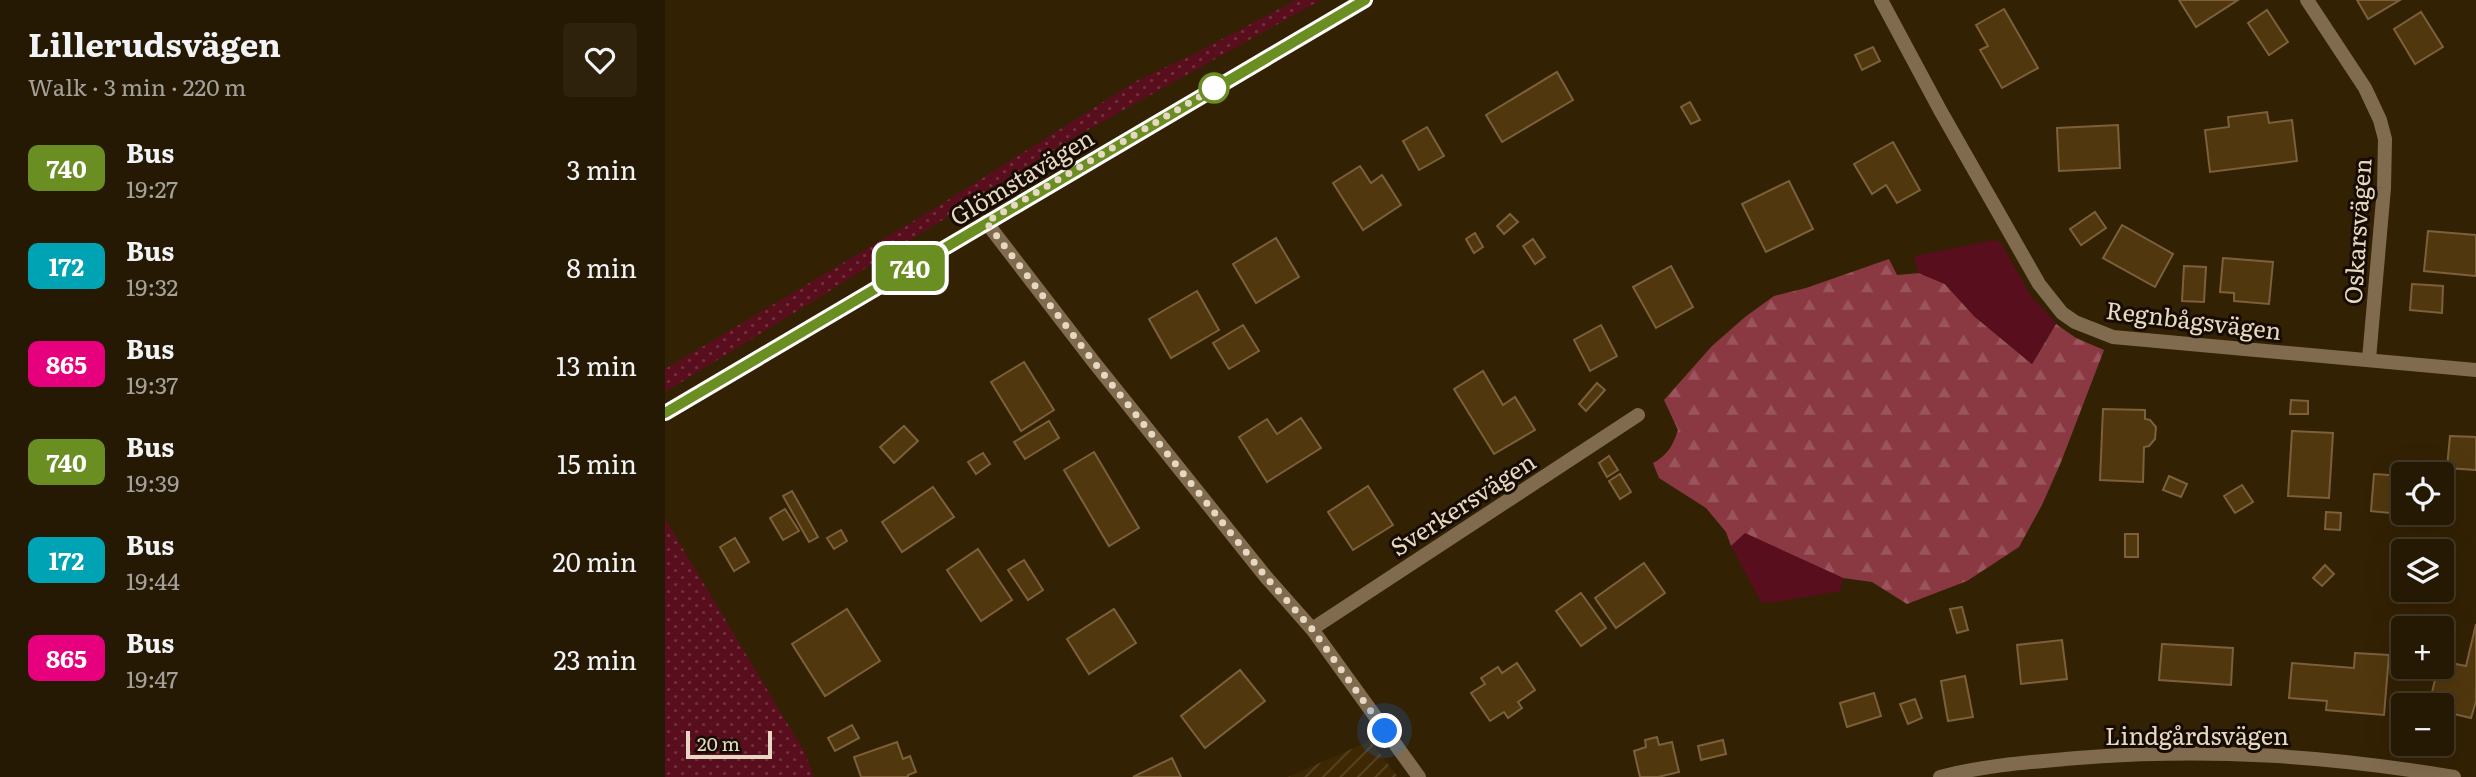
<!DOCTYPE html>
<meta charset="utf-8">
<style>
body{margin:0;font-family:Literata,serif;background:#2e220d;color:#f1f3f6;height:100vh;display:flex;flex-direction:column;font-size:26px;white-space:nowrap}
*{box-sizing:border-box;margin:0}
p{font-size:23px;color:#a4a09a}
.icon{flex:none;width:38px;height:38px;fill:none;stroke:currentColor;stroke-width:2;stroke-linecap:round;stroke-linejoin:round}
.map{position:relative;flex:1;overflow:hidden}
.drawer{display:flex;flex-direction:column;background:#261903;width:665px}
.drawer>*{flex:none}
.badge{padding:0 14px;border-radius:10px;font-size:24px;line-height:46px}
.tools{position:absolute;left:1726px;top:462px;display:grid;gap:14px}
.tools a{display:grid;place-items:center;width:63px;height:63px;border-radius:7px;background:#261903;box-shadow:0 7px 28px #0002,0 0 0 2px #423825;font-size:35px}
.scale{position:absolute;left:21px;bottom:18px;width:86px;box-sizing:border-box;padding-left:7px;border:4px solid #e7d8c4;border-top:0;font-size:19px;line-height:24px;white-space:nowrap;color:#e7d8c4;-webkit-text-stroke:5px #160c01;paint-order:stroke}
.you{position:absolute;width:35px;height:35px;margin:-18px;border:5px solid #fff;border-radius:50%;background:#1a73e8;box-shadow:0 0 0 10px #1a73e833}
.map>.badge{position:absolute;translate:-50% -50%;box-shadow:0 0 0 4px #fff}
.round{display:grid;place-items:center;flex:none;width:74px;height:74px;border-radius:7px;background:#2e220d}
.overview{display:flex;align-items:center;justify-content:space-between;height:119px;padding:0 28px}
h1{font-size:33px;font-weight:700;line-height:52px}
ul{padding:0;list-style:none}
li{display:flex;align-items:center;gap:21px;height:98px;padding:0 28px}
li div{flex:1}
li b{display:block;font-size:26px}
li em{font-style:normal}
li .badge{min-width:77px;font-weight:700;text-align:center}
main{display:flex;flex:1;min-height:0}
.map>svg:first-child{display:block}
.industrial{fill:url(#industrial-furrows)}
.grass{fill:url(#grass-dots)}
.forest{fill:url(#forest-firs)}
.park{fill:#590e1e}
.building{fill:#51370e;stroke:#7b603a;stroke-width:2}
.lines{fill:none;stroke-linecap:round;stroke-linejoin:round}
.street{stroke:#806b4e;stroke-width:14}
.secondary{stroke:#b49263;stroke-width:14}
.line-casing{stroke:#fff;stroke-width:16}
.line{stroke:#6b8e23;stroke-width:10}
.walk{stroke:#e7d8c4;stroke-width:7;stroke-dasharray:0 12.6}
.stop-dot{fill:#fff;stroke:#6b8e23;stroke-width:3.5}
.labels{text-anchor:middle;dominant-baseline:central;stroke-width:6;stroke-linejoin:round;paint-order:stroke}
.street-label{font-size:24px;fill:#e7d8c4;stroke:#160c01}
</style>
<main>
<section class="drawer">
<div class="overview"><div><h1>Lillerudsvägen</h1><p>Walk · 3 min · 220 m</p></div><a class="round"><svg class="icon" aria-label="heart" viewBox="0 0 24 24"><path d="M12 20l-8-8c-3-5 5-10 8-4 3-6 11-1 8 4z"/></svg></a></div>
<ul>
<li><span class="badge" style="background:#6b8e23;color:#fff">740</span><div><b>Bus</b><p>19:27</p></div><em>3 min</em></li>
<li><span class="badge" style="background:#00a3b4;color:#fff">172</span><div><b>Bus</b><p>19:32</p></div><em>8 min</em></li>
<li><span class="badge" style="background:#e6007e;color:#fff">865</span><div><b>Bus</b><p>19:37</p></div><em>13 min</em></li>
<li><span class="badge" style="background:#6b8e23;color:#fff">740</span><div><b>Bus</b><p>19:39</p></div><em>15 min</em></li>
<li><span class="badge" style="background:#00a3b4;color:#fff">172</span><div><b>Bus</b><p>19:44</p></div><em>20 min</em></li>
<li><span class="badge" style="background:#e6007e;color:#fff">865</span><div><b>Bus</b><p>19:47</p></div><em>23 min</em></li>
</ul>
</section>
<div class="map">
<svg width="1811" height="777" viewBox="0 0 1811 777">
<defs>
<pattern id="industrial-furrows" width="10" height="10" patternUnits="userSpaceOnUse" patternTransform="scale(1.75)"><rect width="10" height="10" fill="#3e2803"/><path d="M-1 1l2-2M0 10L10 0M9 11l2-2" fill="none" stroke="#5a4626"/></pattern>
<pattern id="grass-dots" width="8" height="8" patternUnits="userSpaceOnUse" patternTransform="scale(1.75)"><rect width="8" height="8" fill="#590e1e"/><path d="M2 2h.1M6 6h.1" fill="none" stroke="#71303d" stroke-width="1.8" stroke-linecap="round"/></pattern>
<pattern id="forest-firs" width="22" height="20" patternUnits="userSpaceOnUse" patternTransform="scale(1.75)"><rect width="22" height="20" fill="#8a3943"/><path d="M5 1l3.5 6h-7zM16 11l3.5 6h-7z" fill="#9a555c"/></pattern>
</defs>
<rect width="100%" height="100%" fill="#332104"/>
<polygon class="industrial" points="705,741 733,777 623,777"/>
<g class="grass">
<polygon points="631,0 656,0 403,141 147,302 0,392 0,369 267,210 473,80 527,55"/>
<polygon points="0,519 140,753 149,777 0,777"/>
</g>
<path class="forest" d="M1224,259L1232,275L1255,273L1280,284L1309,316L1367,364L1391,324L1411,338L1439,350L1396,462L1377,505L1354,547L1302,581L1242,604L1207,582L1178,578L1081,534L1066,546L1061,532L1041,508L994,478L988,463C1003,455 1008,445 1013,430L999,400L1047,346L1080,317L1109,296L1141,288Z"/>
<g class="park">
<polygon points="1329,240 1336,243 1366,296 1391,323 1367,364 1309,316 1280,284 1253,273 1249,256"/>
<polygon points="1080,533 1178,578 1175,591 1105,603 1096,602 1066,546"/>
</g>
<g class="building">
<polygon points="1514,0 1573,0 1531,27"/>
<polygon points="1692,0 1735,0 1703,19"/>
<polygon points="1339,9 1373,68 1337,88 1315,50 1323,46 1311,25"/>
<polygon points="1602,10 1623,42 1604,55 1583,23"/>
<polygon points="1756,12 1778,47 1750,64 1729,29"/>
<polygon points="1208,47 1215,61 1197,70 1190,55"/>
<polygon points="892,72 908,100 837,142 821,115"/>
<polygon points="1025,102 1035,120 1026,124 1016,107"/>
<polygon points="1602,112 1604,123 1627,120 1632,161 1545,172 1540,130 1564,127 1563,117"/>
<polygon points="1453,125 1455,168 1394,171 1392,128"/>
<polygon points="762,127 779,156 754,170 738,141"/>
<polygon points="1228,142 1255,190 1232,203 1221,185 1207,194 1189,164"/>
<polygon points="695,166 706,183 717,175 736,205 698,230 668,183"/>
<polygon points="1124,181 1148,229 1101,252 1077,204"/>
<polygon points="1430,212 1441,228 1416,245 1405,229"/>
<polygon points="845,214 853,222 839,234 832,226"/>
<polygon points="1457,225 1508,254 1490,287 1438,258"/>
<polygon points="1763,231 1811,235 1811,276 1759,271"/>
<polygon points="810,233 818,247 809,253 801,239"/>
<polygon points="611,238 634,277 591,303 568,264"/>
<polygon points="868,239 880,257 870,264 858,246"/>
<polygon points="1558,258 1608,262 1604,304 1569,301 1569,293 1555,292"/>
<polygon points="1006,266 1028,307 991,328 968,287"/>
<polygon points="1519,266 1541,267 1539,302 1517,301"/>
<polygon points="1747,284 1778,286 1777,313 1745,310"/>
<polygon points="532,291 554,330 506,358 484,319"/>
<polygon points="578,325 594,351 564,369 548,343"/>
<polygon points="936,325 952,356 925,371 909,340"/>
<polygon points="359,362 389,410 356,431 326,382"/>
<polygon points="818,371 838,405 850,397 870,430 829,454 789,389"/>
<polygon points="932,383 940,390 921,411 914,404"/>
<polygon points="1626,400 1643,401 1643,414 1625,414"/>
<polygon points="1438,409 1480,410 1480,419 1485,420 1491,427 1490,439 1484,446 1479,447 1478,482 1435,480"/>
<polygon points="636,418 656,448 602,482 574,437 602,419 612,434"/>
<polygon points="384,421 394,438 360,459 349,442"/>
<polygon points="239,426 253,441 229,463 215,447"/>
<polygon points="1627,431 1668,433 1664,498 1623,496"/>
<polygon points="1785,436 1811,437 1811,470 1782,468"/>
<polygon points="429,452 474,528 444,546 399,470"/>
<polygon points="318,453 325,464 311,474 303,462"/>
<polygon points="944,456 953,470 942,477 934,463"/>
<polygon points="955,474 966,492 955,499 944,481"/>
<polygon points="1709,474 1738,476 1738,513 1744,513 1744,515 1706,511"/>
<polygon points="1504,476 1522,484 1516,497 1498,490"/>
<polygon points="1577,485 1588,502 1570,513 1559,496"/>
<polygon points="703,486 728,525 688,550 663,512"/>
<polygon points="268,487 289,517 237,552 217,522"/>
<polygon points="127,491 153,537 144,542 118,496"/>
<polygon points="120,509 134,531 118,540 105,518"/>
<polygon points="1661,512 1676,513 1675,530 1660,529"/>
<polygon points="176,530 182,541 169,549 162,538"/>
<rect x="1460" y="534" width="13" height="23"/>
<polygon points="70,538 84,562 69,571 55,547"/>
<polygon points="313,549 347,600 316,621 282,570"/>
<polygon points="359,560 378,590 363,600 343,570"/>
<polygon points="979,563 1000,593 951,628 930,598"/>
<polygon points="1660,565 1669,574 1657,586 1648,578"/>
<polygon points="916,593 941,628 916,646 891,611"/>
<polygon points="1297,607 1303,630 1292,633 1285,609"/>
<polygon points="182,609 215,661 160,696 127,644"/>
<polygon points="449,609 471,643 424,674 402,639"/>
<polygon points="1811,624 1811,701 1806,718 1776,711 1776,705 1764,705 1773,667 1776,667 1776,661 1801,666"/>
<polygon points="1397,640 1402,679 1356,684 1352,645"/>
<polygon points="1497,644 1568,648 1566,685 1494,680"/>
<polygon points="1690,653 1724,655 1719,715 1661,710 1662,701 1624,698 1627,663 1689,668"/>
<polygon points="852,663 870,690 853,702 857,708 843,718 839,712 825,721 806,693 820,684 816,678 833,667 837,673"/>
<polygon points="575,670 600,701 540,748 516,716"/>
<polygon points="1300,676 1308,717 1283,721 1276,681"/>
<polygon points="1209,693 1216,716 1182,727 1175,703"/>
<polygon points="1250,699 1257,718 1243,724 1235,704"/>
<polygon points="187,725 194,738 170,751 163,738"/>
<polygon points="992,737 994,745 1007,742 1014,772 993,777 975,777 969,751 981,747 980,740"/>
<polygon points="1058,740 1061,754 1036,760 1033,746"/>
<polygon points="232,742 238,759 245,756 251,772 243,775 243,777 196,777 189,757"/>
<polygon points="507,758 516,777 468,777"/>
</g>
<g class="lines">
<g class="street">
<polyline points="1216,0 1275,110 1374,284 1397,313 1410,322 1448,337 1811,370"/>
<polyline points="1642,0 1700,88 1715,120 1720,139 1719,188 1704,359"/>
<polyline points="321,222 428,361 601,577 647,629 754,777"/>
<polyline points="647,629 973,415"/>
<path d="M1275,777C1320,765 1366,762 1412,758C1542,748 1661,755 1789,777"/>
</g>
<polyline class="secondary" points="0,413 700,0"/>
</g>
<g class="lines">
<defs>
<polyline id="line" points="0,413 700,0"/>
</defs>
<use href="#line" class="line-casing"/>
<use href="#line" class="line"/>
<polyline class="walk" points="549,88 558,83 321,222 428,361 601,577 647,629 720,731"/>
</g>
<circle class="stop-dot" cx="549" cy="88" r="14"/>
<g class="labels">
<g class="street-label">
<text transform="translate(356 176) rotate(-31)">Glömstavägen</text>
<text transform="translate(1691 231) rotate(-86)">Oskarsvägen</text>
<text transform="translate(1529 319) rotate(7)">Regnbågsvägen</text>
<text transform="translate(797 503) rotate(-33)">Sverkersvägen</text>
<text x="1532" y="734">Lindgårdsvägen</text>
</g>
</g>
</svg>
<div class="tools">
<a><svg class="icon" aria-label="locate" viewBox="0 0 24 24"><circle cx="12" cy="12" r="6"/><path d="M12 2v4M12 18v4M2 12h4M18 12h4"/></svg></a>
<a><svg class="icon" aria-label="layers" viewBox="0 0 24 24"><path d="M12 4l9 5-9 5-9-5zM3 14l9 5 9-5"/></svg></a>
<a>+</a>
<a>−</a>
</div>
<div class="scale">20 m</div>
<div class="you" style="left:720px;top:731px"></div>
<b class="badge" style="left:245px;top:268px;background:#6b8e23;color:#fff">740</b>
</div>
</main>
